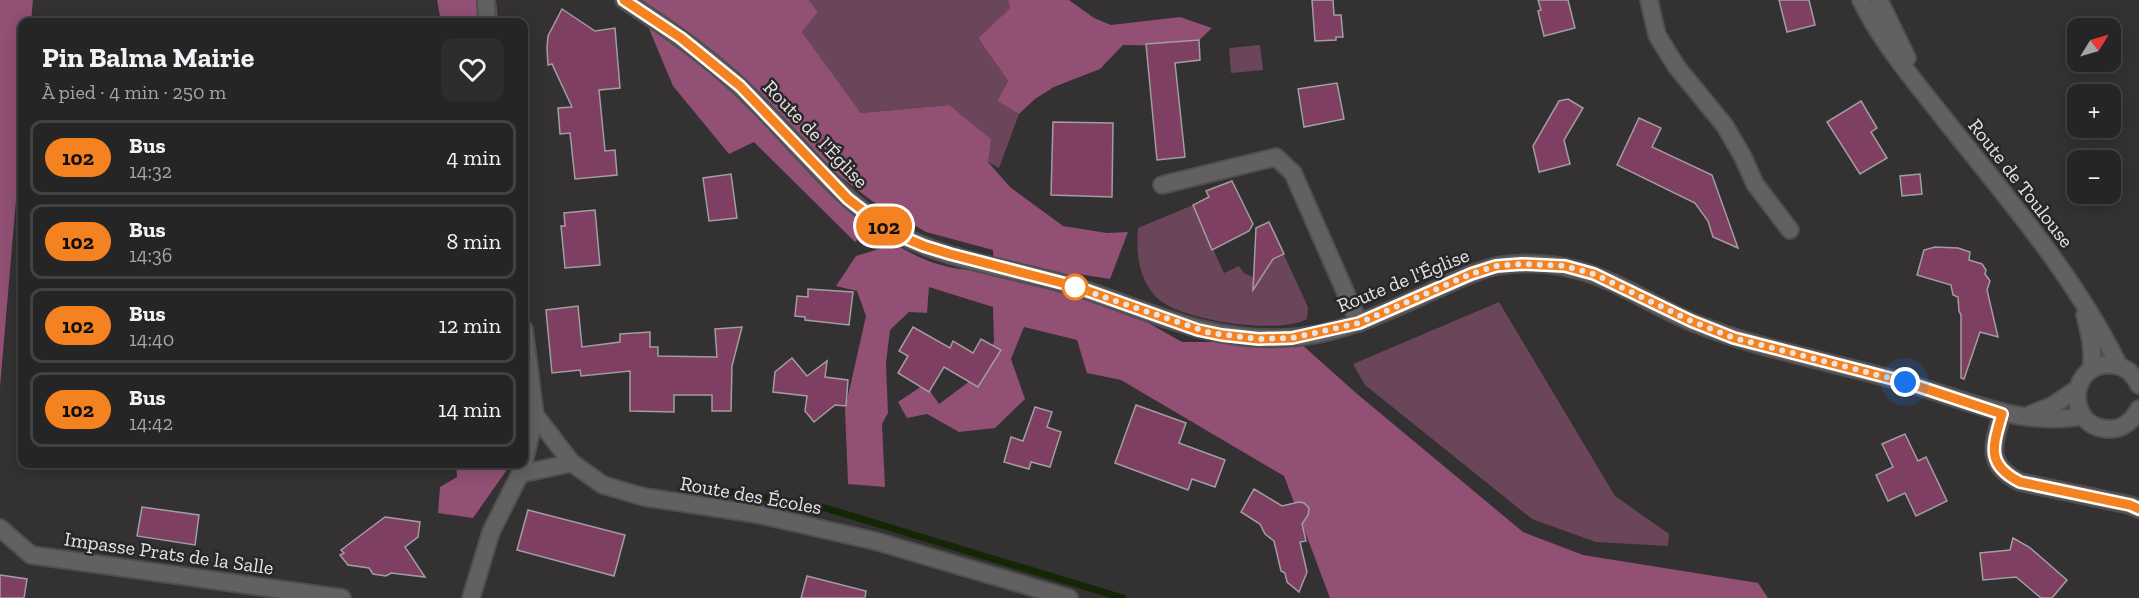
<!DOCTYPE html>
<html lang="fr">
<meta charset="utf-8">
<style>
body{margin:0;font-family:"Zilla Slab",serif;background:#2e2d2e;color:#f1f3f6;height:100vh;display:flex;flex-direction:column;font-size:22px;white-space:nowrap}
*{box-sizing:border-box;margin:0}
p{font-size:20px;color:#a4a5a7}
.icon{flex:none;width:33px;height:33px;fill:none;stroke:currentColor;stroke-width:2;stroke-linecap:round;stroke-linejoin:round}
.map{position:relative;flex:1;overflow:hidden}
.drawer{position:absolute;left:18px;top:18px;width:510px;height:450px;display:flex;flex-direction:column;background:#262526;border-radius:12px;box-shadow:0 3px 15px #0003,0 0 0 2px #424243}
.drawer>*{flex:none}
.badge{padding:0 12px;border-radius:20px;font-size:21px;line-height:39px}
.needle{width:39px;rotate:53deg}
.buttons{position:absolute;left:2067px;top:18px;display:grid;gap:12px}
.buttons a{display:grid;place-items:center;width:54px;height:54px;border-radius:12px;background:#262526;box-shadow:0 3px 15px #0003,0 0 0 2px #424243;font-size:30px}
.you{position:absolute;width:30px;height:30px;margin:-15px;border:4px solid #fff;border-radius:50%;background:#1a73e8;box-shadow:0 0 0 9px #1a73e833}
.map>.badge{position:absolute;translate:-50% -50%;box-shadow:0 0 0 3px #fff}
.round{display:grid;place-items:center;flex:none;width:63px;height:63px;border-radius:12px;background:#2e2d2e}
.head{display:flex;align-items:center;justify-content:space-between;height:102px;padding:0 24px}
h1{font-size:28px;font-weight:700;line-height:45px}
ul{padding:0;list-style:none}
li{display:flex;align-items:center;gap:18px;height:75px;margin:0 12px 9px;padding:0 12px;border:3px solid #424243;border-radius:12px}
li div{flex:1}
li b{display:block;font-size:22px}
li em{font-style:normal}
li .badge{min-width:66px;font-weight:700;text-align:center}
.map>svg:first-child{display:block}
.green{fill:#6b4559}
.forest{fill:#915074}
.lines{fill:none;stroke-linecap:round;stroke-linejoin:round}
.stream{stroke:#132707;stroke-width:7}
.building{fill:#7e3f62;stroke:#a19e9f;stroke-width:1.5}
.minor-casing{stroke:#504e4f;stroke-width:20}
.tertiary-casing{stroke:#504e4f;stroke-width:20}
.minor{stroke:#636062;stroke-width:16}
.tertiary{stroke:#636062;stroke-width:16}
.line-casing{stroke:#fff;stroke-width:14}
.line{stroke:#f58220;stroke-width:9}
.walk{stroke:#e6e4e5;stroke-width:6;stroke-dasharray:0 10.8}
.stop-dot{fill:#fff;stroke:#f58220;stroke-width:3}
.labels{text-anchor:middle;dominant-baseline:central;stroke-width:5;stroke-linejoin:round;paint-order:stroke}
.street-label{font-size:20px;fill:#e6e4e5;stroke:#292728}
</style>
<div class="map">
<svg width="2139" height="598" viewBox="0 0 2139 598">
<rect width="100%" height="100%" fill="#333132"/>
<g class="green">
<polygon points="809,0 1008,0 1010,8 978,38 1008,81 997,101 1019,114 999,168 988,162 949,105 861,113 802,32 818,12"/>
<polygon points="1260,45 1263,70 1231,73 1229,48"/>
<path d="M1193,205L1224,273L1239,266L1244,273L1255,278L1267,271L1269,262L1284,255L1308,307L1307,319C1279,335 1179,321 1156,297C1138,278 1136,252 1138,228Z"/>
<polygon points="1499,302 1615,496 1669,534 1668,546 1596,542 1532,519 1365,385 1353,364"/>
</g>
<g class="forest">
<polygon points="0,0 33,0 31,22 22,22 22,130 0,387"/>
<polygon points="437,0 496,0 498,22 441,22"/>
<path d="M637,0H809L818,12L802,32L861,113L949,105L991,139L988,162L1010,187L1063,226L1107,233L1128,232L1110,279L1078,274L1074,294L1138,317L1182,342H1299L1356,393L1523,532L1583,555L1758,583L1768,598H1330L1284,476L1121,380L1087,373L1077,340L1024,327L1011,359L1025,399L995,428L959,432L927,414L907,418L898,402L925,384L939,404L974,378L994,342L993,307L929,287L927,313L909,312L890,330L886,363L888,413L882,424L885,487L848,484L845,409L866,316L857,291L836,286L856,256L895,244C932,266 952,270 994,272L993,250L926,232L872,201L834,172L866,231L855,242L754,142L729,154L673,86Z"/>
<polygon points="1008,0 1069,0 1094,18 1111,25 1180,17 1212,28 1193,46 1123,45 1100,69 1054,87 1035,99 1019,114 997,101 1008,81 978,38 1010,8"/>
<polygon points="456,464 511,464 473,518 438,513 440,487 457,477"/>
</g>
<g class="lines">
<polyline class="stream" points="722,490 825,508 1123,598"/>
</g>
<g class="building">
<polygon points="1312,0 1333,0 1334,15 1341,15 1343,37 1336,37 1336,40 1315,41"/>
<polygon points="1538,0 1568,0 1575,28 1544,36 1538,11 1541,10"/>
<polygon points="1779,0 1809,0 1815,25 1787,32"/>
<polygon points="562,9 595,31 615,28 620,88 599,90 605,151 615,150 617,175 575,179 570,133 560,134 558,108 572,107 552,64 548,65 547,48 548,36"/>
<polygon points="1199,40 1200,60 1175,63 1185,157 1157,160 1146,44"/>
<polygon points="1337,83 1344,119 1304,127 1298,89"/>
<polygon points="1568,99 1583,108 1564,140 1570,164 1539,172 1533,146 1559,101"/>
<polygon points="1861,101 1877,128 1871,132 1887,158 1860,174 1827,122"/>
<polygon points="1639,118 1661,128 1652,147 1712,175 1738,248 1713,237 1708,221 1695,203 1617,165"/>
<polygon points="1053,122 1113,123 1112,197 1051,195"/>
<polygon points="731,174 737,218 709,221 703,178"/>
<polygon points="1920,174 1922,194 1902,196 1900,176"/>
<polygon points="1232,181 1253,224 1249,231 1212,250 1193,205 1209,197 1206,191"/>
<polygon points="595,210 600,265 565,268 561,226 565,226 564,213"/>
<polygon points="1269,222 1284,254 1273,259 1253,290 1256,228"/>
<polygon points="1935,247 1958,248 1970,252 1969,260 1982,264 1986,270 1985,274 1990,281 1987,290 1998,337 1980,332 1964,379 1961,378 1961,315 1959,311 1958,297 1953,295 1951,285 1917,275 1924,250"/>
<polygon points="808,289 853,292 849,325 805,320 805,317 795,316 797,296 808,297"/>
<polygon points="578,306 582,347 620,342 620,334 650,332 650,347 658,347 658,356 717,357 715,329 742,327 732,366 731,411 712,411 712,395 674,395 674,412 630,411 630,371 581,376 580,370 552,373 546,310"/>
<polygon points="913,327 950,348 953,341 973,353 981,339 1001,350 978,387 944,367 929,392 898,373 908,356 899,351"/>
<polygon points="792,358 807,376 827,361 825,377 848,380 846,406 835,405 814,422 805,411 807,396 773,392 775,372"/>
<polygon points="1136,405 1186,423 1179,443 1225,460 1215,487 1192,479 1188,490 1115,463"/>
<polygon points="1035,407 1052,412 1047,427 1061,432 1050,467 1031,462 1029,469 1004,462 1011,437 1023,441"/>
<polygon points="1905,434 1918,461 1926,457 1947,501 1916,516 1905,493 1888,501 1876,475 1893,467 1882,444"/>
<polygon points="1254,489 1282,506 1299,502 1304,503 1309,508 1308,515 1302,524 1306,541 1300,542 1307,572 1299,592 1287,582 1285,573 1281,571 1274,541 1265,534 1260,524 1241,512"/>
<polygon points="142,507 199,515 195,545 137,536"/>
<polygon points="528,510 625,535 614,576 517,550"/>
<polygon points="385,517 420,522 418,537 405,547 425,577 391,573 386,576 373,574 369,568 348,565 340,555 344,553 341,550"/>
<polygon points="2013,538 2029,547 2067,580 2052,598 2041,598 2016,577 1983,580 1980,553 2010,550"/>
<polygon points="0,575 27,579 24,598 0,598"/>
<polygon points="807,576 866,591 865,598 801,598"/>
</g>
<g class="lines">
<defs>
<g id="minor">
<polyline points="486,0 487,22"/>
<path d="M624,0C665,26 705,54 740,87C785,128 822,180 871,217C930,261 1008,266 1076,287C1148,310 1206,342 1285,338C1339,336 1388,311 1437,289C1456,281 1476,270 1497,266C1519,262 1548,263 1569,268C1614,277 1652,306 1694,323C1762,350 1833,362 1903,382C1962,398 2020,428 2083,416"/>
<polyline points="1649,0 1657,35 1676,66 1725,126 1743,157 1755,184 1790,230"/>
<polyline points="1162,185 1276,157 1293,173 1359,323"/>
<polyline points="524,329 535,415 572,463 603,485 644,497 756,514 875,541 1069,598"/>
<path d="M2002,414C1993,446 1985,464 2020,482L2130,505L2139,509"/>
<polyline points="2031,414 2052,406 2077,389"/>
<polyline points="524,462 535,415"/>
<polyline points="520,474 572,463"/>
<polyline points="0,528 31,555 342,598"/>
<polyline points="471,598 491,532 520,474 523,464"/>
</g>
<g id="tertiary">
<path d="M1861,0C1882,43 1913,79 1942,116C2005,196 2074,274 2119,366"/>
<polyline points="1879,0 1907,58"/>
<path d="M2085,315C2090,334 2094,350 2091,370"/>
<path d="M2139,385C2134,375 2127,367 2115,365C2067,359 2064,429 2110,429C2123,429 2133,420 2139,409"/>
</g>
</defs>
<use href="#minor" class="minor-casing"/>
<use href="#tertiary" class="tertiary-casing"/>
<use href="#minor" class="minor"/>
<use href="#tertiary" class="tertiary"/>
</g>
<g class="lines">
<defs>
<path id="line" d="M624,0L681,38L740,86L848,199L874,219L898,235L924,246L950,254L1074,286L1198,330L1222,335L1259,339L1292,338L1359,323L1471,274L1496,266L1522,264L1565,266L1594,274L1691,321L1734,338L1905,382L2002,414C1993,446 1985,464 2020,482L2130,505L2139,509"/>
</defs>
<use href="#line" class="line-casing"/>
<use href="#line" class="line"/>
<polyline class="walk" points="1075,287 1210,333 1259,339 1292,338 1359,323 1471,274 1496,266 1522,264 1565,266 1594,274 1691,321 1734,338 1905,382"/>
</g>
<circle class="stop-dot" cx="1075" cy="287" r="12"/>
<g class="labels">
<g class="street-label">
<text transform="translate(816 134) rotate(46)">Route de l'Église</text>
<text transform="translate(2021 183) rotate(52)">Route de Toulouse</text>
<text transform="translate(1403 280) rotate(-22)">Route de l'Église</text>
<text transform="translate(751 495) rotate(10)">Route des Écoles</text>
<text transform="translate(169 553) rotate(8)">Impasse Prats de la Salle</text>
</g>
</g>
</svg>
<div class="buttons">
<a><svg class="needle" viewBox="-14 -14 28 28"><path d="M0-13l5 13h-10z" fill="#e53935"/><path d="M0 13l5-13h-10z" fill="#a4a5a7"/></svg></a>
<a>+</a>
<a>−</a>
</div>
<div class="you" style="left:1905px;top:382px"></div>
<b class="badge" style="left:884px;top:226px;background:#f58220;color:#111">102</b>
<section class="drawer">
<div class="head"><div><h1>Pin Balma Mairie</h1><p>À pied · 4 min · 250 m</p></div><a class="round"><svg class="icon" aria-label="heart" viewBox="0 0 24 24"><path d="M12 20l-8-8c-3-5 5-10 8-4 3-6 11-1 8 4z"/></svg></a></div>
<ul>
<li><span class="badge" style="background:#f58220;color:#111">102</span><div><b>Bus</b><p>14:32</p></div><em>4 min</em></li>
<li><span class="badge" style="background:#f58220;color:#111">102</span><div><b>Bus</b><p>14:36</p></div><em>8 min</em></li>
<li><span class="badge" style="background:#f58220;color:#111">102</span><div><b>Bus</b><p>14:40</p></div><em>12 min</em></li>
<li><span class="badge" style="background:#f58220;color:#111">102</span><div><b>Bus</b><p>14:42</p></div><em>14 min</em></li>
</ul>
</section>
</div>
